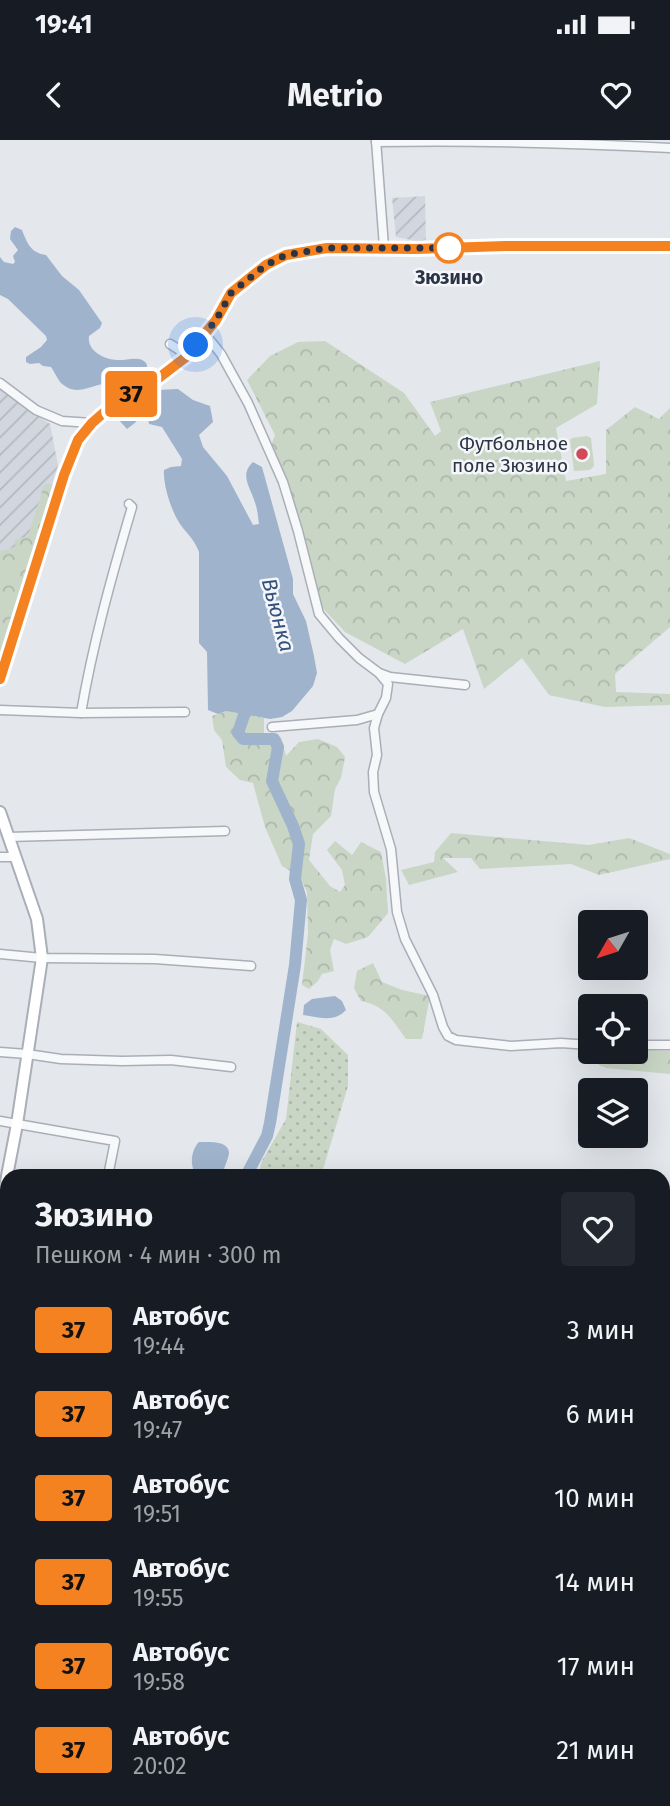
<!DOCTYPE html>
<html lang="ru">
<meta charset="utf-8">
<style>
body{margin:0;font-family:"Fira Sans",sans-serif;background:#242831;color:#f1f3f6;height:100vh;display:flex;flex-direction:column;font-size:26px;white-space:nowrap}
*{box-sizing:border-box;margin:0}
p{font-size:23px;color:#9ea1a6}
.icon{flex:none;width:38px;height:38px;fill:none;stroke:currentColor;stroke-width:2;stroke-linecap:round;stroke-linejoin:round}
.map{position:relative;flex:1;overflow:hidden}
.drawer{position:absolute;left:0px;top:1029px;width:670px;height:637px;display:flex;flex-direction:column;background:#171b24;border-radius:21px 21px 0 0;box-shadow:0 7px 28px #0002}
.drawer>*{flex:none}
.badge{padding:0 14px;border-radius:5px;font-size:24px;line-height:46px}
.needle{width:46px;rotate:231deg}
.fabs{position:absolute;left:578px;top:770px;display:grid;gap:14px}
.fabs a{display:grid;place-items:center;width:70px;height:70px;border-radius:7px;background:#171b24;box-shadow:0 7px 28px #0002;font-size:35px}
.you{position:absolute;width:35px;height:35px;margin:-18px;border:5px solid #fff;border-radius:50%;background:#1a73e8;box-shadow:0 0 0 10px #1a73e833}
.map>.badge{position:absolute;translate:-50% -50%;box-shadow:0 0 0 4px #fff}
.round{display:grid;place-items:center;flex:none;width:74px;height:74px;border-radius:7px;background:#242831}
.headline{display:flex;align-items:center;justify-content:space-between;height:119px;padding:0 35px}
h1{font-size:33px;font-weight:700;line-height:52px}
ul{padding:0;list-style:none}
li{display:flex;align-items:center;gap:21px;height:84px;padding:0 35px}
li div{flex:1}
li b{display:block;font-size:26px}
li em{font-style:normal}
li .badge{min-width:77px;font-weight:700;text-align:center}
.status{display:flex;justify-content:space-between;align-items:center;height:49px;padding:0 35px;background:#171b24;direction:ltr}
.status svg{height:19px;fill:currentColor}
header{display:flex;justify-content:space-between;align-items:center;height:91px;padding:0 35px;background:#171b24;font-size:32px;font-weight:700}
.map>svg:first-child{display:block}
.industrial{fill:url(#industrial-furrows)}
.grass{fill:url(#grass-dots)}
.forest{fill:url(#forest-crowns)}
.pitch{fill:#c9d6c5}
.water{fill:#9fb4cc}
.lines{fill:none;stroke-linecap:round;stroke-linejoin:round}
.stream{stroke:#9fb4cc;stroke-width:2}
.river{stroke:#9fb4cc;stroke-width:12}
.street-casing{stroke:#a9aeb7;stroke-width:11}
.secondary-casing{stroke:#a9aeb7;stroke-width:14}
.street{stroke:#f7f8fa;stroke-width:8}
.secondary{stroke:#fff;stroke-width:10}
.line-casing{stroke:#fff;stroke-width:16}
.line{stroke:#f58220;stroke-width:10}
.walk{stroke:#2b3445;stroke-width:7;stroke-dasharray:0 12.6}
.stop-dot{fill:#fff;stroke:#f58220;stroke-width:3.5}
.poi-dot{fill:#d1495b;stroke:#f4f6f9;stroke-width:2.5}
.labels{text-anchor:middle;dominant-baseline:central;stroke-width:5;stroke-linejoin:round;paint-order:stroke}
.stop-label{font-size:19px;font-weight:bold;fill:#2b3445;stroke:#f4f6f9}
.poi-label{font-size:19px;fill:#2b3445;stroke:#f4f6f9;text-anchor:end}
.water-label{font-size:21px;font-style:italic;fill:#34527a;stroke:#f4f6f9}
</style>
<div class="status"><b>19:41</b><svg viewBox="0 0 49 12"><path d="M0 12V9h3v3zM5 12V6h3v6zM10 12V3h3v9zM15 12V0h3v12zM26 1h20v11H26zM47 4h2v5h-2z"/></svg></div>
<header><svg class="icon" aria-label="back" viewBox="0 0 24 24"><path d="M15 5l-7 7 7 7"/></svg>Metrio<svg class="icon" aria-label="heart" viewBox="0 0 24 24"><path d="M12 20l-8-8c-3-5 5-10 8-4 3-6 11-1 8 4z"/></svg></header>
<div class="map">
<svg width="670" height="1666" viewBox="0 0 670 1666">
<defs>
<pattern id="industrial-furrows" width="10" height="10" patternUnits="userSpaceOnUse" patternTransform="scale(1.75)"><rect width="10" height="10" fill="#d2d6de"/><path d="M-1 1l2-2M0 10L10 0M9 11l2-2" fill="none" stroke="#b4b8c0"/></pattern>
<pattern id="grass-dots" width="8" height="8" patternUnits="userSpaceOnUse" patternTransform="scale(1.75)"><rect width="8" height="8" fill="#c9d6c5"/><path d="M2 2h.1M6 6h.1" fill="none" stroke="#adb8ab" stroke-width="1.8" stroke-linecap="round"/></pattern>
<pattern id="forest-crowns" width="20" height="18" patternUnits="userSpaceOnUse" patternTransform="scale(1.75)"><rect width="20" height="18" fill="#c9d6c5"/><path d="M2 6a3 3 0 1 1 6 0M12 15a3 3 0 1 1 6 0" fill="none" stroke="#adb8ab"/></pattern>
</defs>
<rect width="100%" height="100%" fill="#e4e7ec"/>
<g class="industrial">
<polygon points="425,56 426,99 422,102 396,97 392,58"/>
<polygon points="0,249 50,284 58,325 18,462 0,464"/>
<rect x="392" y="1659" width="124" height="7"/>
</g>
<polygon class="grass" points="297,882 321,889 348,915 348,946 321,1036 258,1036 262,1021 286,979"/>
<g class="forest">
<polygon points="325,201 404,253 435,296 441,291 430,262 600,221 597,264 556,288 566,341 606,334 606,290 635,267 659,279 670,268 670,487 615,534 616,552 670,554 670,565 605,567 549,555 522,518 484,549 463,489 405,524 345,492 316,461 269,311 275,295 247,240 270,216 298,202"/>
<polygon points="49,344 54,345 57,349 0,518 0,411 16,407 14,400 28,396 44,345"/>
<polygon points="226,571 264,578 264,594 281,597 286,616 299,602 318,599 337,607 345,617 341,638 335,649 331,676 313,694 309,720 330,746 340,752 345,745 342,730 327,710 335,701 352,715 361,702 381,712 386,739 388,773 368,797 346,804 334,799 330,810 334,831 322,834 318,841 309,849 302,845 308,794 307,752 300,737 282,726 265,687 253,643 240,640 226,627 222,600 214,590 212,576"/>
<polygon points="451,693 589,705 629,698 670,714 670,719 599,735 571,724 480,729 471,718 443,718 458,732 409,745 401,730 434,722 435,712"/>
<path d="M373,823L382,842L402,850L430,856L422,899H406C392,880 386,866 361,861L354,848L357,831Z"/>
<polygon points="635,910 670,911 670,934 606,928 599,925 597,919 603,912 635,912"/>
<polygon points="669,1179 670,1179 670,1388 663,1389 663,1189"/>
<polygon points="0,1328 7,1330 7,1568 0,1566"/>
<polygon points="663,1499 670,1500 670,1666 564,1666 566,1659 663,1659"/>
<polygon points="306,1659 385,1659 385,1666 320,1666"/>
</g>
<polygon class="pitch" points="587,296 591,298 594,326 590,330 574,331 570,300 572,298"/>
<g class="water">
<path d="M15,87L22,90C27,103 31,113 46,115L62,136L79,150L102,183L100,188L89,196C87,211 104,219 117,220C125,221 140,215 146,223C147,224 147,226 147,228L144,231L143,238L131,245C124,243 105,243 98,245C84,249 73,255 60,242C57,238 54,231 51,227L43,226L39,223L30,224L26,222V217L41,207L47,200L46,196L8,159L0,155V117L4,122L13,124L15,122L13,116L18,110L10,99L11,91Z"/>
<path d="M178,249L193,260L210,266L213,282L199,295L203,307L227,336L253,385L259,384C258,378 258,372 256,366C252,349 238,336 253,322L262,327L293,439V454L306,481L314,516L317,533L313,546L292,571L282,577L270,579L226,571L218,574L208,570L207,512L199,503V412C193,396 184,392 177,379C170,366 163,344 164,330L171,327L181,326L182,319L162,287L149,284L148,276L143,269L136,282L127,289L118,279L133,270L137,262L157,250Z"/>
<path d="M335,856L342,861L346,870C334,883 319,877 303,875L304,865L312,859Z"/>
<path d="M199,1002C208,1002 229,1000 229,1013C228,1021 223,1028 223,1036H197C189,1026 191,1010 199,1002Z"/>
</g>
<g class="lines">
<polyline class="stream" points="0,1287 7,1293"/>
<g class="river">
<polyline points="246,1036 267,996 270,983 295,825 301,760 295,739 299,704 293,686 272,641 278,607 274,599 243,599 238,593 244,575 253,563"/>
<polyline points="295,1659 309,1666"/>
</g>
<defs>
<g id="street">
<polyline points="376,0 384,107"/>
<path d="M376,2C474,0 572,3 670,8"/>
<polyline points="205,194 221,214 248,263 283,342 298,391 319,474 339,498 359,518 379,533 390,537 465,545"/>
<polyline points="170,204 178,209 186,217"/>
<polyline points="0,243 36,270 62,281 92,283"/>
<polyline points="0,570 81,573 185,572"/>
<path d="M81,573C93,503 112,435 132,367L129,364"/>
<polyline points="378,574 374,588 377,615 373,632 374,652 391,709 397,772 405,799 433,855 443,887 448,896 456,900 511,906 561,903 590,905"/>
<polyline points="272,587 357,580 378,574 386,558 388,544 379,533"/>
<polyline points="8,697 225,691"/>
<polyline points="0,717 15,717"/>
<polyline points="0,814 42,818 155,819 251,826"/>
<polyline points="635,905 670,905"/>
<polyline points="0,912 27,914 61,919 122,921 171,920 231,927"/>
<polyline points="0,981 115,1001 108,1036"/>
<polyline points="0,1210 7,1212"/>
</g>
<g id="secondary">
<polyline points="0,539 64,335 78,300 92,283 108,269 156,240 186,217 216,180 231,153 266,125 286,115 327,108 415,109 505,106 670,106"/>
<polyline points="0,672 37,779 42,818 17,984 7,1036"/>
<polyline points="0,1073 7,1037"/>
</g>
</defs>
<use href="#street" class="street-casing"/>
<use href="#secondary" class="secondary-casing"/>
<use href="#street" class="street"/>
<use href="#secondary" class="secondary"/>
</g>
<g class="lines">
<defs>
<polyline id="line" points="0,539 64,335 78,300 92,283 108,269 156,240 186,217 216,180 231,153 266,125 286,115 327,108 415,109 505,106 670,106"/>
</defs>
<use href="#line" class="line-casing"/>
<use href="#line" class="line"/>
<polyline class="walk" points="196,205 216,180 231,153 266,125 286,115 327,108 458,108 449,108"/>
</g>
<circle class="stop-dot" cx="449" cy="108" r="14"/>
<circle class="poi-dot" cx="582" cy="314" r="7"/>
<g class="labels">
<g class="stop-label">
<text x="449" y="137">Зюзино</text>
</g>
<g class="poi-label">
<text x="568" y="303">Футбольное<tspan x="568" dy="22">поле Зюзино</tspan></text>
</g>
<g class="water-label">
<text transform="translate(278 475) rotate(75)">Вьюнка</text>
</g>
</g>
</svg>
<div class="fabs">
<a><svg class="needle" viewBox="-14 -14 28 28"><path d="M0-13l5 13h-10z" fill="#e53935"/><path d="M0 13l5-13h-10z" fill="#9ea1a6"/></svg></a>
<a><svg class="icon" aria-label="locate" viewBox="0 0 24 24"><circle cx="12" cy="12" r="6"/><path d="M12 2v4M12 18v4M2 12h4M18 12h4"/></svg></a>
<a><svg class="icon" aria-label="layers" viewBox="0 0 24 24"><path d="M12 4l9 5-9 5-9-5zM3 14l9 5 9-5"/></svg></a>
</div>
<div class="you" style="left:196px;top:205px"></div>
<b class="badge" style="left:131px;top:254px;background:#f58220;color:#111">37</b>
<section class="drawer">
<div class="headline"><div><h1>Зюзино</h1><p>Пешком · 4 мин · 300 m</p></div><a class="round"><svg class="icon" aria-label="heart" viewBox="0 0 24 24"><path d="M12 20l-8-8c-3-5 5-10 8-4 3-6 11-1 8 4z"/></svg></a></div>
<ul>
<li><span class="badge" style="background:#f58220;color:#111">37</span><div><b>Автобус</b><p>19:44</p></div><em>3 мин</em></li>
<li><span class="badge" style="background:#f58220;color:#111">37</span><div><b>Автобус</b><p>19:47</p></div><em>6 мин</em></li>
<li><span class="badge" style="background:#f58220;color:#111">37</span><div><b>Автобус</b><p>19:51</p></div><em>10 мин</em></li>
<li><span class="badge" style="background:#f58220;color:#111">37</span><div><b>Автобус</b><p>19:55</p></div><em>14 мин</em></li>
<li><span class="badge" style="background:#f58220;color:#111">37</span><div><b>Автобус</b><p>19:58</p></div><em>17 мин</em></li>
<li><span class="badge" style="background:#f58220;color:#111">37</span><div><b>Автобус</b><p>20:02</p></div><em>21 мин</em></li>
</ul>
</section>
</div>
